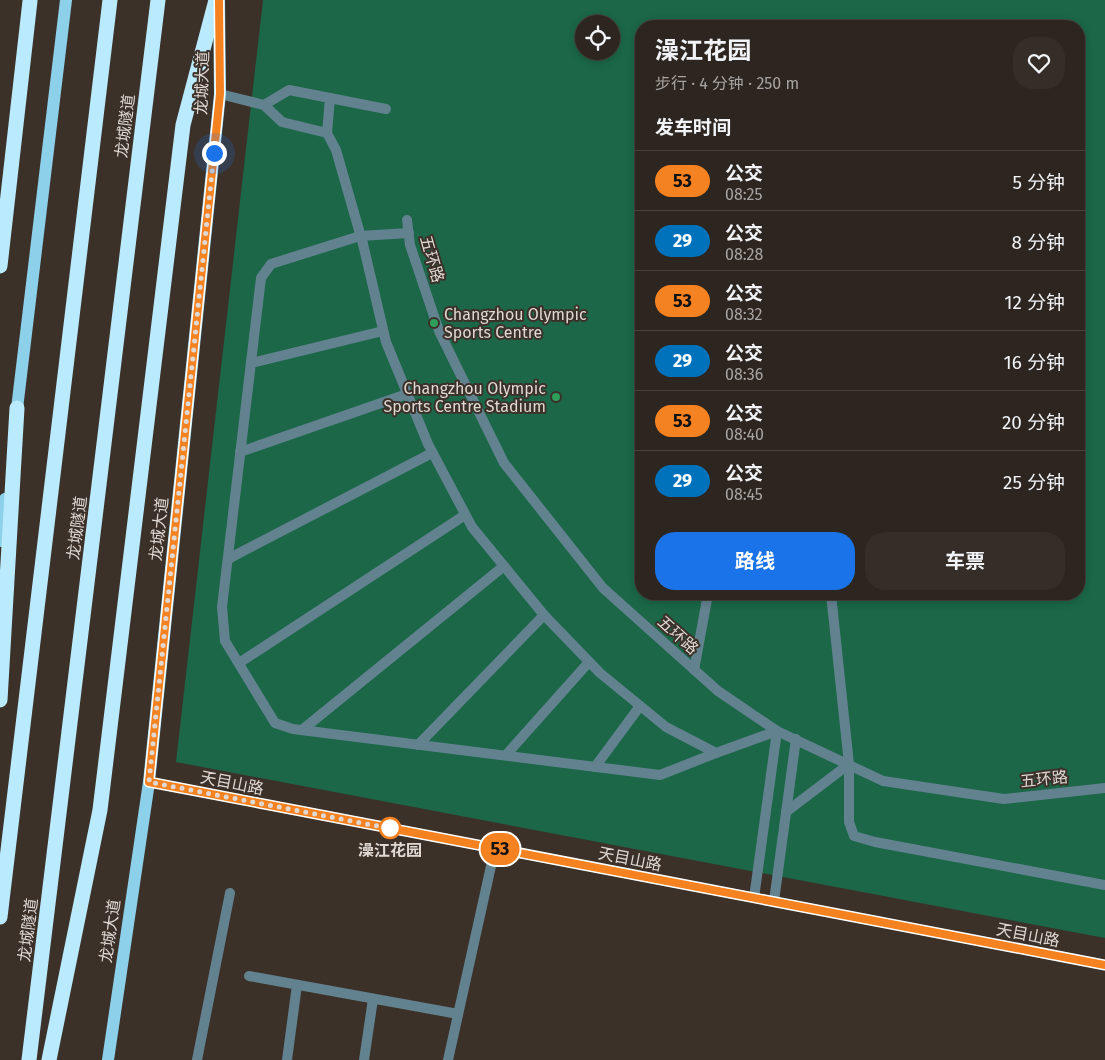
<!DOCTYPE html>
<html lang="zh">
<meta charset="utf-8">
<style>
body{margin:0;font-family:"Fira Sans","Noto Sans SC",sans-serif;background:#352d28;color:#f1f3f6;height:100vh;display:flex;flex-direction:column;font-size:19px;white-space:nowrap}
*{box-sizing:border-box;margin:0}
p{font-size:16px;color:#a7a5a4}
.icon{flex:none;width:28px;height:28px;fill:none;stroke:currentColor;stroke-width:2;stroke-linecap:round;stroke-linejoin:round}
.map{position:relative;flex:1;overflow:hidden}
.sheet{position:absolute;left:635px;top:20px;width:450px;height:580px;display:flex;flex-direction:column;background:#2d251f;border-radius:20px;box-shadow:0 2px 8px #0003,0 0 0 1px #48423d}
.sheet>*{flex:none}
.badge{padding:0 10px;border-radius:16px;font-size:18px;line-height:32px}
.fabs{position:absolute;left:575px;top:15px;display:grid;gap:10px}
.fabs a{display:grid;place-items:center;width:45px;height:45px;border-radius:50%;background:#2d251f;box-shadow:0 2px 8px #0003,0 0 0 1px #48423d;font-size:25px}
.you{position:absolute;width:25px;height:25px;margin:-12px;border:4px solid #fff;border-radius:50%;background:#1a73e8;box-shadow:0 0 0 8px #1a73e833}
.map>.badge{position:absolute;translate:-50% -50%;box-shadow:0 0 0 2px #fff}
h2{padding:0 20px;font-size:19px;line-height:45px}
.round{display:grid;place-items:center;flex:none;width:52px;height:52px;border-radius:20px;background:#352d28}
.summary{display:flex;align-items:center;justify-content:space-between;height:85px;padding:0 20px}
h1{font-size:24px;font-weight:700;line-height:38px}
.cta{display:flex;gap:10px;margin-top:auto;padding:10px 20px}
.cta a{flex:1;height:58px;border-radius:20px;background:#1a73e8;color:#fff;font-size:20px;font-weight:700;line-height:58px;text-align:center}
.cta a+a{background:#352d28;color:#f1f3f6}
ul{padding:0;list-style:none}
li{display:flex;align-items:center;gap:15px;height:60px;padding:0 20px;border-top:1px solid #48423d}
li div{flex:1}
li b{display:block;font-size:19px}
li em{font-style:normal}
li .badge{min-width:55px;font-weight:700;text-align:center}
.map>svg:first-child{display:block}
.green{fill:#1b6748;fill-rule:evenodd}
.lines{fill:none;stroke-linecap:round;stroke-linejoin:round}
.lane{stroke:#62828f;stroke-width:10}
.secondary{stroke:#7aaec2;stroke-width:10}
.primary{stroke:#8cd0ea;stroke-width:12}
.highway{stroke:#baeafd;stroke-width:15}
.line-casing{stroke:#fff;stroke-width:11}
.line{stroke:#f58220;stroke-width:8}
.walk{stroke:#dfd8d3;stroke-width:5;stroke-dasharray:0 9}
.leisure-dot{fill:#2e9e5b;stroke:#3c3129;stroke-width:2}
.stop-dot{fill:#fff;stroke:#f58220;stroke-width:2.5}
.labels{text-anchor:middle;dominant-baseline:central;stroke-width:4;stroke-linejoin:round;paint-order:stroke}
.street-label{font-size:16px;fill:#dfd8d3;stroke:#3c3129}
.poi-label{font-size:16px;fill:#dfd8d3;stroke:#3c3129;text-anchor:start}
.stop-label{font-size:16px;font-weight:bold;fill:#dfd8d3;stroke:#3c3129}
</style>
<div class="map">
<svg width="1105" height="1060" viewBox="0 0 1105 1060">
<rect width="100%" height="100%" fill="#3c3129"/>
<path class="green" d="M263,0H1105V938L176,762ZM584,24H611V51H584ZM641,26H1079V594H641Z"/>
<g class="lines">
<g class="lane">
<polyline points="220,94 264,105 282,122 327,133"/>
<polyline points="330,98 327,133 336,150 363,244 386,342 428,444 472,527 544,615 600,673 666,727 716,753 777,731 754,898"/>
<polyline points="264,105 289,90 386,109"/>
<polyline points="407,220 410,245 439,331 504,463 603,588 718,691 777,731 883,781 1004,799 1105,788"/>
<polyline points="409,233 360,236 271,264 261,278 222,607 225,641 275,723 293,729 660,775 716,753"/>
<polyline points="251,363 383,331"/>
<polyline points="240,452 407,394"/>
<polyline points="228,559 432,453"/>
<polyline points="831,594 849,764 849,822 854,836 875,842 1105,885"/>
<polyline points="239,663 465,515"/>
<polyline points="694,670 708,594"/>
<polyline points="302,730 504,566"/>
<polyline points="418,745 544,615"/>
<polyline points="506,755 589,662"/>
<polyline points="595,767 640,706"/>
<polyline points="786,812 849,764"/>
<polyline points="774,901 796,739"/>
<polyline points="249,976 458,1014"/>
<polyline points="197,1060 230,893"/>
<polyline points="287,1060 297,985"/>
<polyline points="364,1060 373,999"/>
<polyline points="448,1060 495,848"/>
</g>
<polyline class="secondary" points="149,782 1105,965"/>
<g class="primary">
<polyline points="16,417 66,0"/>
<polyline points="0,541 5,499"/>
<polyline points="108,1060 149,782 220,94 219,0"/>
</g>
<g class="highway">
<polyline points="0,266 30,1"/>
<polyline points="0,700 17,408"/>
<polyline points="0,917 110,0"/>
<polyline points="29,1060 158,0"/>
<polyline points="49,1060 100,810 183,125 216,0"/>
</g>
</g>
<g class="lines">
<defs>
<polyline id="line" points="219,0 220,94 149,782 1105,965"/>
</defs>
<use href="#line" class="line-casing"/>
<use href="#line" class="line"/>
<polyline class="walk" points="214,153 149,782 398,830 390,828"/>
</g>
<g class="leisure-dot">
<circle cx="434" cy="323" r="5"/>
<circle cx="556" cy="397" r="5"/>
</g>
<circle class="stop-dot" cx="390" cy="828" r="10"/>
<g class="labels">
<g class="street-label">
<text transform="translate(202 83) rotate(-88)">龙城大道</text>
<text transform="translate(125 126) rotate(-83)">龙城隧道</text>
<text transform="translate(432 259) rotate(74)">五环路</text>
<text transform="translate(77 528) rotate(-83)">龙城隧道</text>
<text transform="translate(159 529) rotate(-84)">龙城大道</text>
<text transform="translate(678 635) rotate(42)">五环路</text>
<text transform="translate(1044 779) rotate(-6)">五环路</text>
<text transform="translate(232 783) rotate(11)">天目山路</text>
<text transform="translate(630 859) rotate(11)">天目山路</text>
<text transform="translate(28 930) rotate(-83)">龙城隧道</text>
<text transform="translate(110 931) rotate(-82)">龙城大道</text>
<text transform="translate(1028 935) rotate(11)">天目山路</text>
</g>
<g class="poi-label">
<text x="444" y="314">Changzhou Olympic<tspan x="444" dy="18">Sports Centre</tspan></text>
<text x="546" y="388" text-anchor="end">Changzhou Olympic<tspan x="546" dy="18">Sports Centre Stadium</tspan></text>
</g>
<g class="stop-label">
<text x="390" y="850">澡江花园</text>
</g>
</g>
</svg>
<div class="fabs">
<a><svg class="icon" aria-label="locate" viewBox="0 0 24 24"><circle cx="12" cy="12" r="6"/><path d="M12 2v4M12 18v4M2 12h4M18 12h4"/></svg></a>
</div>
<div class="you" style="left:214px;top:153px"></div>
<b class="badge" style="left:500px;top:849px;background:#f58220;color:#111">53</b>
<section class="sheet">
<div class="summary"><div><h1>澡江花园</h1><p>步行 · 4 分钟 · 250 m</p></div><a class="round"><svg class="icon" aria-label="heart" viewBox="0 0 24 24"><path d="M12 20l-8-8c-3-5 5-10 8-4 3-6 11-1 8 4z"/></svg></a></div>
<h2>发车时间</h2>
<ul>
<li><span class="badge" style="background:#f58220;color:#111">53</span><div><b>公交</b><p>08:25</p></div><em>5 分钟</em></li>
<li><span class="badge" style="background:#0072bc;color:#fff">29</span><div><b>公交</b><p>08:28</p></div><em>8 分钟</em></li>
<li><span class="badge" style="background:#f58220;color:#111">53</span><div><b>公交</b><p>08:32</p></div><em>12 分钟</em></li>
<li><span class="badge" style="background:#0072bc;color:#fff">29</span><div><b>公交</b><p>08:36</p></div><em>16 分钟</em></li>
<li><span class="badge" style="background:#f58220;color:#111">53</span><div><b>公交</b><p>08:40</p></div><em>20 分钟</em></li>
<li><span class="badge" style="background:#0072bc;color:#fff">29</span><div><b>公交</b><p>08:45</p></div><em>25 分钟</em></li>
</ul>
<div class="cta"><a>路线</a><a>车票</a></div>
</section>
</div>
